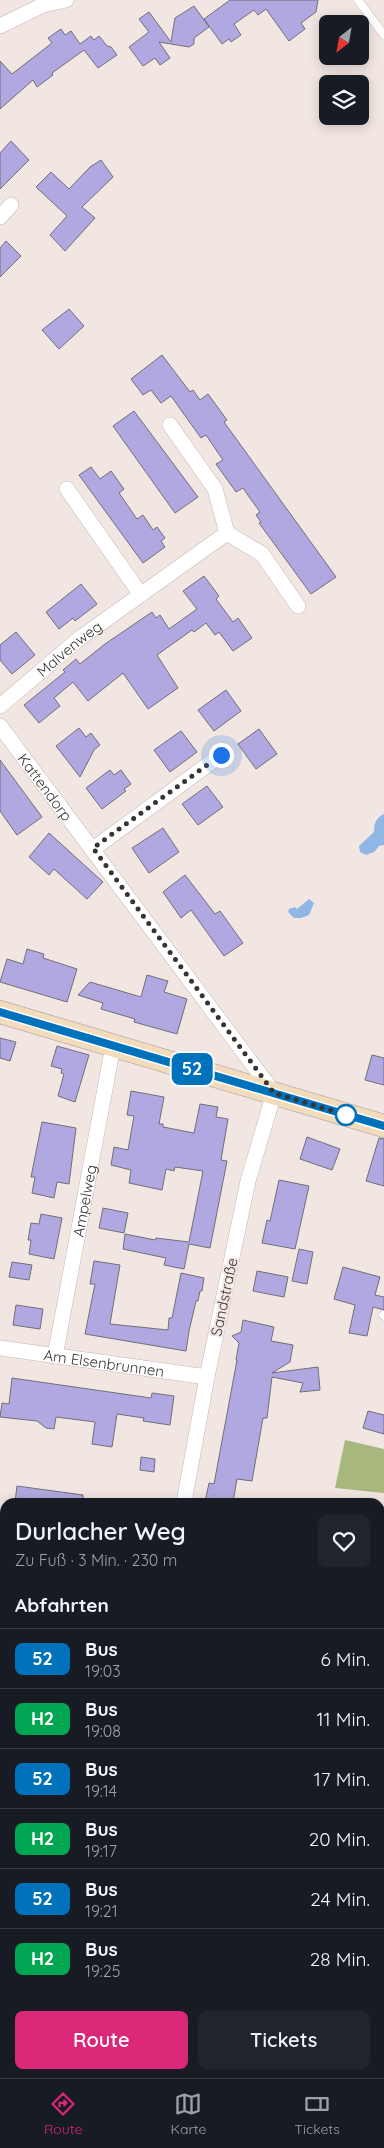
<!DOCTYPE html>
<html lang="de">
<meta charset="utf-8">
<style>
body{margin:0;font-family:Quicksand,sans-serif;background:#20242c;color:#f1f3f6;height:100vh;display:flex;flex-direction:column;font-size:19px;white-space:nowrap}
*{box-sizing:border-box;margin:0}
p{font-size:16px;color:#9ea1a6}
.icon{flex:none;width:28px;height:28px;fill:none;stroke:currentColor;stroke-width:2;stroke-linecap:round;stroke-linejoin:round}
.map{position:relative;flex:1;overflow:hidden}
.drawer{position:absolute;left:0px;top:1498px;width:385px;height:581px;display:flex;flex-direction:column;background:#171b24;border-radius:15px 15px 0 0;box-shadow:0 2px 12px #0003}
.drawer>*{flex:none}
.badge{padding:0 10px;border-radius:8px;font-size:18px;line-height:32px}
.needle{width:32px;rotate:211deg}
.fabs{position:absolute;left:319px;top:15px;display:grid;gap:10px}
.fabs a{display:grid;place-items:center;width:50px;height:50px;border-radius:8px;background:#171b24;box-shadow:0 2px 12px #0003;font-size:25px}
.you{position:absolute;width:25px;height:25px;margin:-12px;border:4px solid #fff;border-radius:50%;background:#1a73e8;box-shadow:0 0 0 8px #1a73e833}
.map>.badge{position:absolute;translate:-50% -50%;box-shadow:0 0 0 2px #fff}
h2{padding:0 15px;font-size:19px;line-height:45px}
.round{display:grid;place-items:center;flex:none;width:52px;height:52px;border-radius:8px;background:#20242c}
.head{display:flex;align-items:center;justify-content:space-between;height:85px;padding:0 15px}
h1{font-size:24px;font-weight:600;line-height:38px}
.button{display:flex;gap:10px;margin-top:auto;padding:10px 15px}
.button a{flex:1;height:58px;border-radius:8px;background:#db2777;color:#fff;font-size:20px;font-weight:600;line-height:58px;text-align:center}
.button a+a{background:#20242c;color:#f1f3f6}
ul{padding:0;list-style:none}
li{display:flex;align-items:center;gap:15px;height:60px;padding:0 15px;border-top:1px solid #363941}
li div{flex:1}
li b{display:block;font-size:19px}
li em{font-style:normal}
li .badge{min-width:55px;font-weight:700;text-align:center}
.dock{display:flex;justify-content:space-around;align-items:center;height:70px;border-top:1px solid #363941;background:#171b24;font-size:14px;color:#9ea1a6}
.dock a{display:grid;justify-items:center;gap:2px}
.dock .current{color:#db2777}
.map>svg:first-child{display:block}
.industrial{fill:#f2d7db}
.forest{fill:#a7b77d}
.water{fill:#8fb6e5}
.building{fill:#b1a8e1;stroke:#706f78}
.lines{fill:none;stroke-linecap:round;stroke-linejoin:round}
.lane-casing{stroke:#c3b8b4;stroke-width:9}
.street-casing{stroke:#c3b8b4;stroke-width:16}
.secondary-casing{stroke:#c3b8b4;stroke-width:24}
.lane{stroke:#fff;stroke-width:8}
.street{stroke:#fff;stroke-width:15}
.secondary{stroke:#f3dcbc;stroke-width:22}
.line-casing{stroke:#fff;stroke-width:11}
.line{stroke:#0072bc;stroke-width:8}
.walk{stroke:#393433;stroke-width:5;stroke-dasharray:0 9}
.stop-dot{fill:#fff;stroke:#0072bc;stroke-width:2.5}
.labels{text-anchor:middle;dominant-baseline:central;stroke-width:4;stroke-linejoin:round;paint-order:stroke}
.street-label{font-size:15px;fill:#393433;stroke:#f2e6e2}
</style>
<div class="map">
<svg width="384" height="2078" viewBox="0 0 384 2078">
<rect width="100%" height="100%" fill="#f2e6e2"/>
<g class="industrial">
<polygon points="380,1717 384,1718 384,2078 94,2078 95,2074 380,2074"/>
<polygon points="0,1801 5,1802 5,2074 75,2074 75,2078 0,2078"/>
</g>
<polygon class="forest" points="345,1440 384,1449 384,1493 335,1488"/>
<g class="water">
<path d="M384,814V845L379,846L374,852L366,855L360,852L359,846L374,832C374,823 376,818 384,814Z"/>
<polygon points="309,899 314,903 309,915 301,918 294,918 288,912 289,909 295,907 297,909"/>
</g>
<g class="building">
<polygon points="230,0 318,0 316,12 301,23 305,29 289,41 266,9 258,15 254,10 234,24 241,35 231,42 229,39 222,44 204,19"/>
<polygon points="194,6 209,27 194,38 194,44 189,47 159,42 170,58 160,65 155,58 143,66 129,47 149,32 139,19 149,12 171,42 175,18"/>
<polygon points="61,29 65,35 71,31 80,44 91,36 94,40 99,36 107,46 111,47 117,55 98,68 84,50 52,73 53,75 37,87 33,80 0,109 0,61 12,74 52,43 48,38"/>
<polygon points="11,141 29,160 0,189 0,153"/>
<polygon points="101,160 113,177 82,207 95,218 65,251 50,235 67,216 36,187 51,172 69,189 90,167"/>
<polygon points="6,241 21,256 0,277 0,248"/>
<polygon points="69,309 84,326 59,349 42,330"/>
<polygon points="162,355 190,392 193,390 200,400 208,394 227,420 224,422 336,577 311,594 259,523 261,522 256,515 260,512 252,501 243,488 236,492 216,464 223,460 206,435 201,438 171,396 161,403 151,390 143,395 131,379"/>
<polygon points="134,411 198,497 175,513 113,426"/>
<polygon points="91,467 100,479 111,471 124,489 119,493 137,519 143,515 153,530 157,527 165,538 161,541 165,547 143,563 79,475"/>
<polygon points="204,576 219,596 216,599 233,622 238,618 252,638 233,651 219,632 215,635 206,623 194,632 192,630 157,655 178,688 148,709 123,673 88,701 73,682 54,698 60,706 39,723 24,705 65,672 63,670 76,659 80,664 105,644 152,612 156,618 160,615 169,629 197,609 183,591"/>
<polygon points="81,584 97,604 75,621 73,618 59,629 46,612"/>
<polygon points="16,632 35,655 12,674 0,660 0,645"/>
<polygon points="226,690 241,711 214,731 198,710"/>
<polygon points="79,728 86,737 91,733 100,745 94,750 80,777 56,746"/>
<polygon points="259,729 277,754 256,769 238,744"/>
<polygon points="181,731 197,752 170,772 154,750"/>
<polygon points="0,760 42,817 17,835 0,811"/>
<polygon points="110,770 114,775 121,770 131,784 124,789 126,791 102,809 86,788"/>
<polygon points="207,786 223,807 198,825 182,804"/>
<polygon points="163,828 179,852 149,873 132,848"/>
<polygon points="49,833 103,882 87,899 54,869 49,875 29,857"/>
<polygon points="185,875 215,914 220,911 243,943 224,956 191,910 181,918 163,892"/>
<polygon points="27,949 44,954 43,958 77,969 67,1002 0,982 7,959 23,964"/>
<polygon points="147,975 168,981 164,992 187,999 177,1034 134,1022 135,1019 101,1009 103,1003 78,995 90,982 141,997"/>
<polygon points="0,1038 16,1042 10,1061 0,1058"/>
<polygon points="57,1046 89,1055 75,1102 58,1096 64,1074 61,1073 62,1069 51,1066"/>
<polygon points="372,1055 384,1058 384,1085 365,1080"/>
<polygon points="131,1091 164,1097 159,1124 163,1124 163,1127 194,1133 200,1104 218,1107 216,1117 228,1119 221,1160 227,1161 210,1248 189,1244 184,1269 164,1265 166,1258 123,1249 125,1234 155,1240 156,1238 189,1242 203,1171 175,1167 174,1171 166,1169 162,1190 129,1183 131,1170 111,1165 114,1147 128,1150 134,1116 127,1115"/>
<polygon points="42,1122 76,1128 69,1184 57,1182 54,1198 32,1193 35,1177 31,1177"/>
<polygon points="307,1137 340,1149 332,1170 300,1159"/>
<polygon points="379,1138 384,1139 384,1186 366,1181"/>
<polygon points="279,1180 309,1186 295,1249 262,1243 267,1220 270,1221"/>
<polygon points="103,1208 128,1213 124,1233 99,1228"/>
<polygon points="41,1214 62,1218 54,1259 29,1254 31,1240 28,1240 31,1223 39,1224"/>
<polygon points="299,1249 313,1252 307,1284 292,1281"/>
<polygon points="94,1261 120,1265 110,1324 168,1330 169,1318 172,1318 181,1273 204,1278 202,1291 200,1291 198,1301 196,1301 189,1331 186,1351 85,1334 95,1284 90,1284"/>
<polygon points="12,1262 32,1265 29,1280 9,1277"/>
<polygon points="343,1267 380,1277 375,1295 384,1297 384,1310 373,1307 367,1336 349,1333 355,1305 334,1299"/>
<polygon points="257,1271 288,1277 284,1297 253,1291"/>
<polygon points="16,1305 43,1309 40,1329 13,1325"/>
<polygon points="243,1320 274,1327 271,1341 293,1345 290,1362 272,1373 318,1367 320,1390 300,1392 303,1383 272,1377 267,1418 263,1418 252,1481 237,1479 233,1502 205,1502 209,1483 214,1484 237,1360 236,1360 239,1343 232,1336 241,1332"/>
<polygon points="12,1378 151,1398 152,1393 174,1396 170,1425 143,1421 144,1418 117,1414 112,1447 92,1444 95,1422 56,1417 54,1429 46,1428 37,1421 0,1417 2,1403 9,1404"/>
<polygon points="368,1411 384,1415 384,1434 363,1428"/>
<polygon points="141,1457 155,1459 154,1472 140,1470"/>
<polygon points="17,1486 83,1495 83,1502 15,1502"/>
</g>
<g class="lines">
<defs>
<g id="lane">
<polyline points="358,0 384,35"/>
<polyline points="383,1315 384,1316"/>
<polyline points="380,1847 384,1848"/>
<polyline points="380,2067 382,2056"/>
<polyline points="378,2078 379,2074"/>
</g>
<g id="street">
<polyline points="0,26 43,5 66,0"/>
<polyline points="0,217 11,205"/>
<polyline points="170,425 215,489 227,533 262,554 298,606"/>
<polyline points="67,489 141,595"/>
<path id="s1" d="M0,706L80,638L227,533"/>
<path id="s2" d="M0,726L274,1093L248,1181L207,1377L184,1502"/>
<polyline points="93,849 221,755"/>
<path id="s3" d="M0,1348L207,1377"/>
<path id="s4" d="M55,1356L113,1046"/>
<polyline points="0,1542 5,1542"/>
<polyline points="380,1571 384,1572"/>
<polyline points="380,1595 384,1596"/>
<polyline points="0,1790 5,1791"/>
<polyline points="84,2078 84,2074"/>
</g>
<polyline id="secondary" points="0,1012 384,1126"/>
</defs>
<use href="#lane" class="lane-casing"/>
<use href="#street" class="street-casing"/>
<use href="#secondary" class="secondary-casing"/>
<use href="#lane" class="lane"/>
<use href="#street" class="street"/>
<use href="#secondary" class="secondary"/>
</g>
<g class="lines">
<defs>
<polyline id="line" points="0,1012 384,1126"/>
</defs>
<use href="#line" class="line-casing"/>
<use href="#line" class="line"/>
<polyline class="walk" points="221,755 93,848 274,1093 346,1115"/>
</g>
<circle class="stop-dot" cx="346" cy="1115" r="10"/>
<g class="labels">
<g class="street-label">
<text stroke="none"><textPath href="#s1" startOffset="90">Malvenweg</textPath></text>
<text stroke="none"><textPath href="#s2" startOffset="76">Kattendorp</textPath></text>
<text stroke="none"><textPath href="#s4" startOffset="158">Ampelweg</textPath></text>
<text transform="translate(224 1297) rotate(-78)">Sandstraße</text>
<text stroke="none"><textPath href="#s3" startOffset="105">Am Elsenbrunnen</textPath></text>
</g>
</g>
</svg>
<div class="fabs">
<a><svg class="needle" viewBox="-14 -14 28 28"><path d="M0-13l5 13h-10z" fill="#e53935"/><path d="M0 13l5-13h-10z" fill="#9ea1a6"/></svg></a>
<a><svg class="icon" aria-label="layers" viewBox="0 0 24 24"><path d="M12 4l9 5-9 5-9-5zM3 14l9 5 9-5"/></svg></a>
</div>
<div class="you" style="left:221px;top:755px"></div>
<b class="badge" style="left:192px;top:1069px;background:#0072bc;color:#fff">52</b>
<section class="drawer">
<div class="head"><div><h1>Durlacher Weg</h1><p>Zu Fuß · 3 Min. · 230 m</p></div><a class="round"><svg class="icon" aria-label="heart" viewBox="0 0 24 24"><path d="M12 20l-8-8c-3-5 5-10 8-4 3-6 11-1 8 4z"/></svg></a></div>
<h2>Abfahrten</h2>
<ul>
<li><span class="badge" style="background:#0072bc;color:#fff">52</span><div><b>Bus</b><p>19:03</p></div><em>6 Min.</em></li>
<li><span class="badge" style="background:#00a651;color:#fff">H2</span><div><b>Bus</b><p>19:08</p></div><em>11 Min.</em></li>
<li><span class="badge" style="background:#0072bc;color:#fff">52</span><div><b>Bus</b><p>19:14</p></div><em>17 Min.</em></li>
<li><span class="badge" style="background:#00a651;color:#fff">H2</span><div><b>Bus</b><p>19:17</p></div><em>20 Min.</em></li>
<li><span class="badge" style="background:#0072bc;color:#fff">52</span><div><b>Bus</b><p>19:21</p></div><em>24 Min.</em></li>
<li><span class="badge" style="background:#00a651;color:#fff">H2</span><div><b>Bus</b><p>19:25</p></div><em>28 Min.</em></li>
</ul>
<div class="button"><a>Route</a><a>Tickets</a></div>
</section>
</div>
<nav class="dock">
<a class="current"><svg class="icon" aria-label="directions" viewBox="0 0 24 24"><path d="M12 3l9 9-9 9-9-9zM9 14v-3h6M13 9l2 2-2 2"/></svg>Route</a>
<a><svg class="icon" aria-label="map" viewBox="0 0 24 24"><path d="M3 6l6-2 6 2 6-2v14l-6 2-6-2-6 2zM9 4v14M15 6v14"/></svg>Karte</a>
<a><svg class="icon" aria-label="tickets" viewBox="0 0 24 24"><path d="M3 7h18v10H3zM15 7v10"/></svg>Tickets</a>
</nav>
